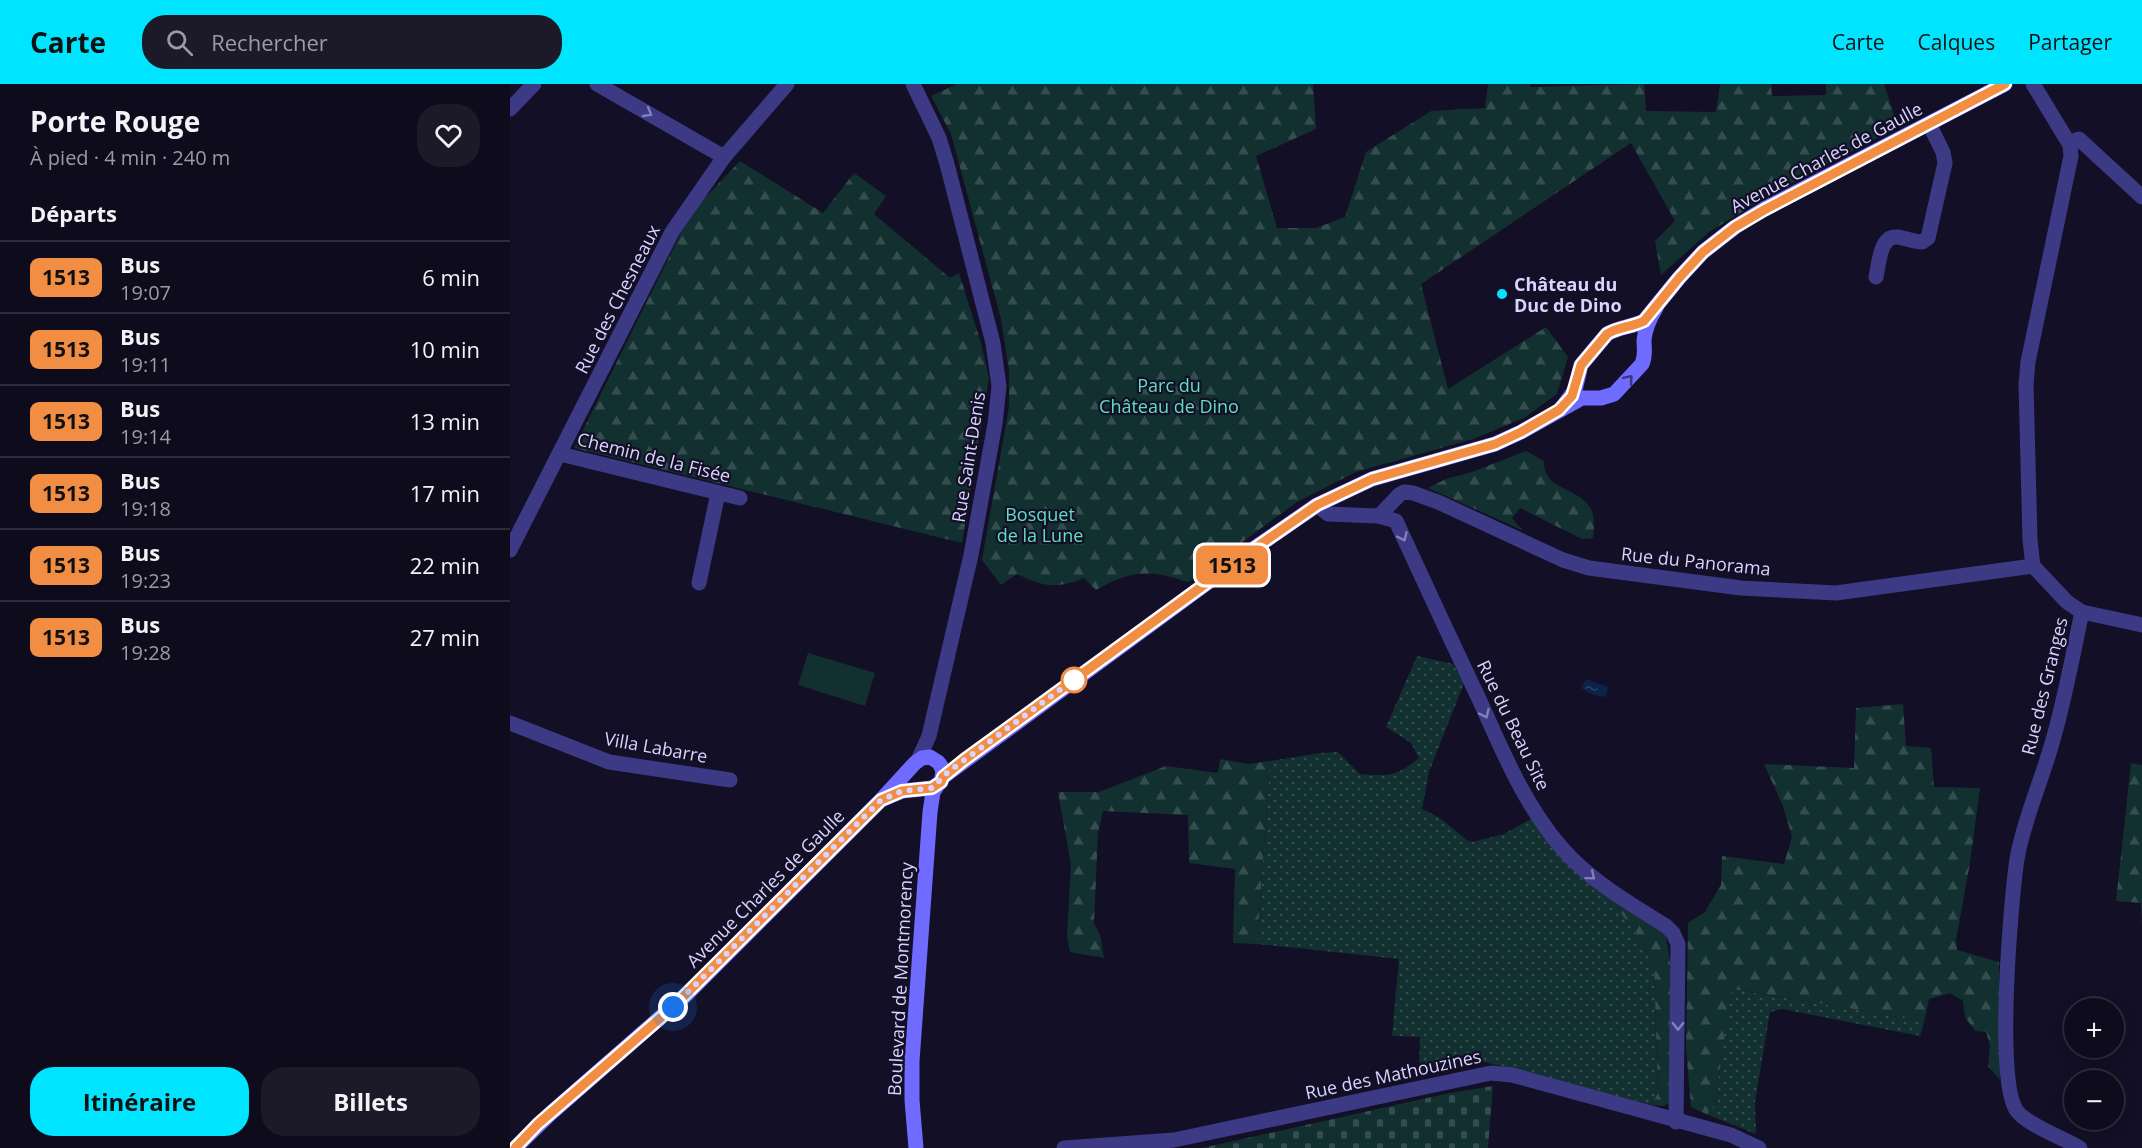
<!DOCTYPE html>
<html lang="fr">
<meta charset="utf-8">
<style>
body{margin:0;font-family:"Open Sans",sans-serif;background:#1c1929;color:#f1f3f6;height:100vh;display:flex;flex-direction:column;font-size:22px;white-space:nowrap}
*{box-sizing:border-box;margin:0}
p{font-size:20px;color:#9b9ba3}
.icon{flex:none;width:33px;height:33px;fill:none;stroke:currentColor;stroke-width:2;stroke-linecap:round;stroke-linejoin:round}
.map{position:relative;flex:1;overflow:hidden}
.drawer{display:flex;flex-direction:column;background:#0e0b1c;width:510px}
.drawer>*{flex:none}
.badge{padding:0 12px;border-radius:9px;font-size:21px;line-height:39px}
.controls{position:absolute;left:1554px;top:914px;display:grid;gap:12px}
.controls a{display:grid;place-items:center;width:60px;height:60px;border-radius:50%;background:#0e0b1c;box-shadow:0 3px 15px #0003,0 0 0 2px #2e2b3b;font-size:30px}
.you{position:absolute;width:30px;height:30px;margin:-15px;border:4px solid #fff;border-radius:50%;background:#1a73e8;box-shadow:0 0 0 9px #1a73e833}
.map>.badge{position:absolute;translate:-50% -50%;box-shadow:0 0 0 3px #fff}
h2{padding:0 30px;font-size:22px;line-height:54px}
.round{display:grid;place-items:center;flex:none;width:63px;height:63px;border-radius:24px;background:#1c1929}
.overview{display:flex;align-items:center;justify-content:space-between;height:102px;padding:0 30px}
h1{font-size:28px;font-weight:700;line-height:45px}
.button{display:flex;gap:12px;margin-top:auto;padding:12px 30px}
.button a{flex:1;height:69px;border-radius:24px;background:#00e5ff;color:#111;font-size:24px;font-weight:700;line-height:69px;text-align:center}
.button a+a{background:#1c1929;color:#f1f3f6}
ul{padding:0;list-style:none}
li{display:flex;align-items:center;gap:18px;height:72px;padding:0 30px;border-top:2px solid #2e2b3b}
li div{flex:1}
li b{display:block;font-size:22px}
li em{font-style:normal}
li .badge{min-width:66px;font-weight:700;text-align:center}
header{display:flex;align-items:center;gap:36px;box-sizing:border-box;height:84px;padding:0 30px;background:#00e5ff;color:#111}
header strong{font-size:28px}
nav{display:flex;gap:33px;margin-inline-start:auto;font-size:21px}
.search{width:420px;height:54px;background:#1c1929;display:flex;align-items:center;gap:15px;box-sizing:border-box;padding:0 21px;border-radius:24px;color:#9b9ba3;font-size:22px}
main{display:flex;flex:1;min-height:0}
.map>svg:first-child{display:block}
.grass{fill:url(#grass-dots)}
.forest{fill:url(#forest-firs)}
.cemetery{fill:url(#cemetery-stones)}
.pitch{fill:#12302f}
.water{fill:url(#water-ripples)}
.lines{fill:none;stroke-linecap:round;stroke-linejoin:round}
.street{stroke:#3d3a85;stroke-width:15}
.secondary{stroke:#6f6bff;stroke-width:15}
.oneway{stroke:#837fbc}
.oneway2{stroke:#38347d}
.line-casing{stroke:#fff;stroke-width:14}
.line{stroke:#f28e43;stroke-width:9}
.walk{stroke:#d9d4ff;stroke-width:6;stroke-dasharray:0 10.8}
.poi-dot{fill:#00e5ff;stroke:#130f26;stroke-width:2}
.stop-dot{fill:#fff;stroke:#f28e43;stroke-width:3}
.labels{text-anchor:middle;dominant-baseline:central;stroke-width:4.5;stroke-linejoin:round;paint-order:stroke}
.street-label{font-size:18px;fill:#d9d4ff;stroke:#130f26}
.poi-label{font-size:18px;font-weight:bold;fill:#d9d4ff;stroke:#130f26;text-anchor:start}
.park-label{font-size:18px;fill:#5fe0c0;stroke:#130f26}
</style>
<header>
<strong>Carte</strong>
<div class="search"><svg class="icon" aria-label="search" viewBox="0 0 24 24"><circle cx="10" cy="10" r="6"/><path d="M15 15l6 6"/></svg>Rechercher</div>
<nav><a>Carte</a><a>Calques</a><a>Partager</a></nav>
</header>
<main>
<section class="drawer">
<div class="overview"><div><h1>Porte Rouge</h1><p>À pied · 4 min · 240 m</p></div><a class="round"><svg class="icon" aria-label="heart" viewBox="0 0 24 24"><path d="M12 20l-8-8c-3-5 5-10 8-4 3-6 11-1 8 4z"/></svg></a></div>
<h2>Départs</h2>
<ul>
<li><span class="badge" style="background:#f28e43;color:#111">1513</span><div><b>Bus</b><p>19:07</p></div><em>6 min</em></li>
<li><span class="badge" style="background:#f28e43;color:#111">1513</span><div><b>Bus</b><p>19:11</p></div><em>10 min</em></li>
<li><span class="badge" style="background:#f28e43;color:#111">1513</span><div><b>Bus</b><p>19:14</p></div><em>13 min</em></li>
<li><span class="badge" style="background:#f28e43;color:#111">1513</span><div><b>Bus</b><p>19:18</p></div><em>17 min</em></li>
<li><span class="badge" style="background:#f28e43;color:#111">1513</span><div><b>Bus</b><p>19:23</p></div><em>22 min</em></li>
<li><span class="badge" style="background:#f28e43;color:#111">1513</span><div><b>Bus</b><p>19:28</p></div><em>27 min</em></li>
</ul>
<div class="button"><a>Itinéraire</a><a>Billets</a></div>
</section>
<div class="map">
<svg width="1632" height="1064" viewBox="0 0 1632 1064">
<defs>
<pattern id="grass-dots" width="8" height="8" patternUnits="userSpaceOnUse" patternTransform="scale(1.5)"><rect width="8" height="8" fill="#12302f"/><path d="M2 2h.1M6 6h.1" fill="none" stroke="#344d4e" stroke-width="1.8" stroke-linecap="round"/></pattern>
<pattern id="forest-firs" width="22" height="20" patternUnits="userSpaceOnUse" patternTransform="scale(1.5)"><rect width="22" height="20" fill="#12302f"/><path d="M5 1l3.5 6h-7zM16 11l3.5 6h-7z" fill="#344d4e"/></pattern>
<pattern id="cemetery-stones" width="16" height="16" patternUnits="userSpaceOnUse" patternTransform="scale(1.5)"><rect width="16" height="16" fill="#12302f"/><path d="M2 7V4a2 2 0 0 1 4 0v3zM10 15v-3a2 2 0 0 1 4 0v3z" fill="#344d4e"/></pattern>
<pattern id="water-ripples" width="26" height="14" patternUnits="userSpaceOnUse" patternTransform="scale(1.5)"><rect width="26" height="14" fill="#0c2248"/><path d="M2 4q2-2 4 0t4 0M15 11q2-2 4 0t4 0" fill="none" stroke="#2f4163"/></pattern>
</defs>
<rect width="100%" height="100%" fill="#130f26"/>
<g class="grass">
<path d="M907,572L943,580L954,599L919,688L912,725L930,734L957,756L962,758L994,750L1028,731L1105,816L1112,831L1128,852L1144,885L1148,1009L1141,1021L967,976L909,986L910,953L882,952L889,875L747,860L760,677L810,669L828,668L850,690C878,692 886,693 909,674L901,659L876,643Z"/>
<polygon points="1221,905 1333,923 1414,938 1410,952 1272,925 1260,928 1245,1018 1246,1050 1196,1030 1206,1020 1211,975"/>
</g>
<g class="forest">
<path d="M447,0H803L806,45L746,72L767,144H806L835,133L856,68L921,27L975,24L978,0H1020L1021,3L1134,0L1136,27L1206,28L1210,0H1261L1262,12L1316,11V0H1374L1388,43L1258,112L1199,148L1151,191L1145,157L1165,137L1121,59L911,200L938,305L1036,243L1058,273L1047,310L1014,334L963,355L846,388L787,418L678,498C640,485 620,486 586,506L574,494C547,505 533,503 507,490L491,501L472,476L499,323V287L491,235L441,50L421,12Z"/>
<polygon points="230,77 313,129 344,89 376,112 364,130 440,194 449,189 471,259 479,294 452,459 64,364 171,149 192,117"/>
<path d="M1016,367L1034,377C1032,406 1070,403 1081,425C1085,433 1084,446 1083,454L1072,455L1010,424L1002,434L1012,446L918,404L936,395L962,388Z"/>
<polygon points="1393,620 1396,662 1421,664 1424,703 1470,704 1460,779 1446,856 1447,866 1489,878 1490,996 1478,982 1480,961 1476,948 1465,947 1455,933 1453,917 1440,909 1419,915 1414,938 1333,923 1222,905 1211,975 1206,1020 1196,1030 1181,1023 1176,964 1178,839 1195,828 1211,801 1212,772 1274,780 1282,753 1273,722 1254,680 1344,684 1346,624"/>
<polygon points="710,675 739,680 760,677 747,860 723,859 725,785 679,779 678,731 593,727 588,749 584,839 590,851 594,874 560,868 557,852 561,781 548,708 589,708 656,682 708,689"/>
<polygon points="1621,679 1632,681 1632,843 1631,819 1606,817"/>
<polygon points="1105,816 1147,840 1156,852 1160,878 1160,1018 1154,1022 1141,1021 1148,1009 1144,885 1128,852 1112,831"/>
</g>
<polygon class="cemetery" points="983,1002 978,1064 692,1064 935,1010"/>
<polygon class="pitch" points="298,569 365,589 355,622 288,601"/>
<polygon class="water" points="1076,595 1098,603 1096,613 1084,611 1071,604"/>
<g class="lines">
<g class="street">
<polyline points="87,0 214,73"/>
<polyline points="403,0 429,54 437,80 483,259 489,302 485,340 461,471 419,652 408,676"/>
<path d="M1523,0L1560,61L1561,72L1518,278L1516,300L1520,456L1523,482L1557,518L1572,528C1562,574 1554,621 1540,666C1530,700 1513,739 1507,775C1501,815 1485,1000 1507,1027C1517,1041 1554,1054 1570,1064"/>
<polyline points="0,25 24,0"/>
<polyline points="1559,59 1569,55 1632,113"/>
<path d="M1366,193C1369,180 1370,151 1387,153C1396,154 1404,158 1412,158L1418,154L1435,79L1433,68L1419,40"/>
<polyline points="50,370 230,414"/>
<path d="M807,421L818,430L869,432L886,437C913,496 941,556 969,615C992,666 1014,720 1051,763C1079,796 1119,819 1156,842L1163,849L1168,860L1166,1038"/>
<polyline points="869,432 889,411 894,408 903,409 928,418 1053,476 1079,484 1231,504 1326,509 1523,482"/>
<polyline points="0,466 162,148 214,73 277,0"/>
<polyline points="189,499 208,409"/>
<polyline points="1572,528 1632,541"/>
<polyline points="0,639 99,678 220,696"/>
<polyline points="554,1064 664,1056 981,989 1002,991 1221,1051 1249,1064"/>
</g>
<g class="secondary">
<path d="M1054,321L1065,306L1071,281L1097,250C1108,243 1122,243 1134,237L1169,194L1193,168L1225,143L1254,125L1495,0"/>
<path d="M433,693L746,463L807,421L862,395L985,360L1011,348L1072,314H1091L1104,310L1132,280C1136,271 1134,265 1134,256C1135,244 1140,234 1146,224"/>
<polyline points="5,1064 40,1030 177,910 371,716 405,679 412,674 420,673 428,678 431,682 433,688 431,698 422,704 392,707 371,716"/>
<polyline points="406,1064 402,1016 402,977 420,728 423,708 427,702"/>
</g>
</g>
<defs><path id="oneway-chevron" d="M-2-3.5L2.5 0L-2 3.5" fill="none" stroke-width="1.6" stroke-linecap="round" stroke-linejoin="round" transform="scale(1.5)"/></defs>
<g class="oneway">
<use href="#oneway-chevron" transform="translate(138 29) rotate(30)"/>
<use href="#oneway-chevron" transform="translate(893 453) rotate(65)"/>
<use href="#oneway-chevron" transform="translate(975 630) rotate(65)"/>
<use href="#oneway-chevron" transform="translate(1081 792) rotate(40)"/>
<use href="#oneway-chevron" transform="translate(1168 942) rotate(91)"/>
</g>
<use class="oneway2" href="#oneway-chevron" transform="translate(1119 295) rotate(-49)"/>
<g class="lines">
<defs>
<path id="line" d="M5,1064L28,1040L163,923L371,716L392,707L422,704L431,698L433,693L454,676L735,471L807,421L862,395L985,360L1011,348L1049,326L1062,312L1071,281L1097,250C1108,243 1122,243 1134,237L1169,194L1193,168L1225,143L1254,126L1495,0"/>
</defs>
<use href="#line" class="line-casing"/>
<use href="#line" class="line"/>
<polyline class="walk" points="163,923 371,716 392,707 422,704 438,688 566,594 564,596"/>
</g>
<circle class="poi-dot" cx="992" cy="210" r="6"/>
<circle class="stop-dot" cx="564" cy="596" r="12"/>
<g class="labels">
<g class="street-label">
<text transform="translate(1316 73) rotate(-28)">Avenue Charles de Gaulle</text>
<text transform="translate(107 215) rotate(-63)">Rue des Chesneaux</text>
<text transform="translate(144 373) rotate(14)">Chemin de la Fisée</text>
<text transform="translate(458 373) rotate(-81)">Rue Saint-Denis</text>
<text transform="translate(1186 477) rotate(6)">Rue du Panorama</text>
<text transform="translate(1534 602) rotate(-76)">Rue des Granges</text>
<text transform="translate(1004 641) rotate(64)">Rue du Beau Site</text>
<text transform="translate(146 663) rotate(10)">Villa Labarre</text>
<text transform="translate(255 804) rotate(-45)">Avenue Charles de Gaulle</text>
<text transform="translate(390 895) rotate(-87)">Boulevard de Montmorency</text>
<text transform="translate(883 990) rotate(-12)">Rue des Mathouzines</text>
</g>
<g class="poi-label">
<text x="1004" y="200">Château du<tspan x="1004" dy="21">Duc de Dino</tspan></text>
</g>
<g class="park-label">
<text x="659" y="301">Parc du<tspan x="659" dy="21">Château de Dino</tspan></text>
<text x="530" y="430">Bosquet<tspan x="530" dy="21">de la Lune</tspan></text>
</g>
</g>
</svg>
<div class="controls">
<a>+</a>
<a>−</a>
</div>
<div class="you" style="left:163px;top:923px"></div>
<b class="badge" style="left:722px;top:481px;background:#f28e43;color:#111">1513</b>
</div>
</main>
